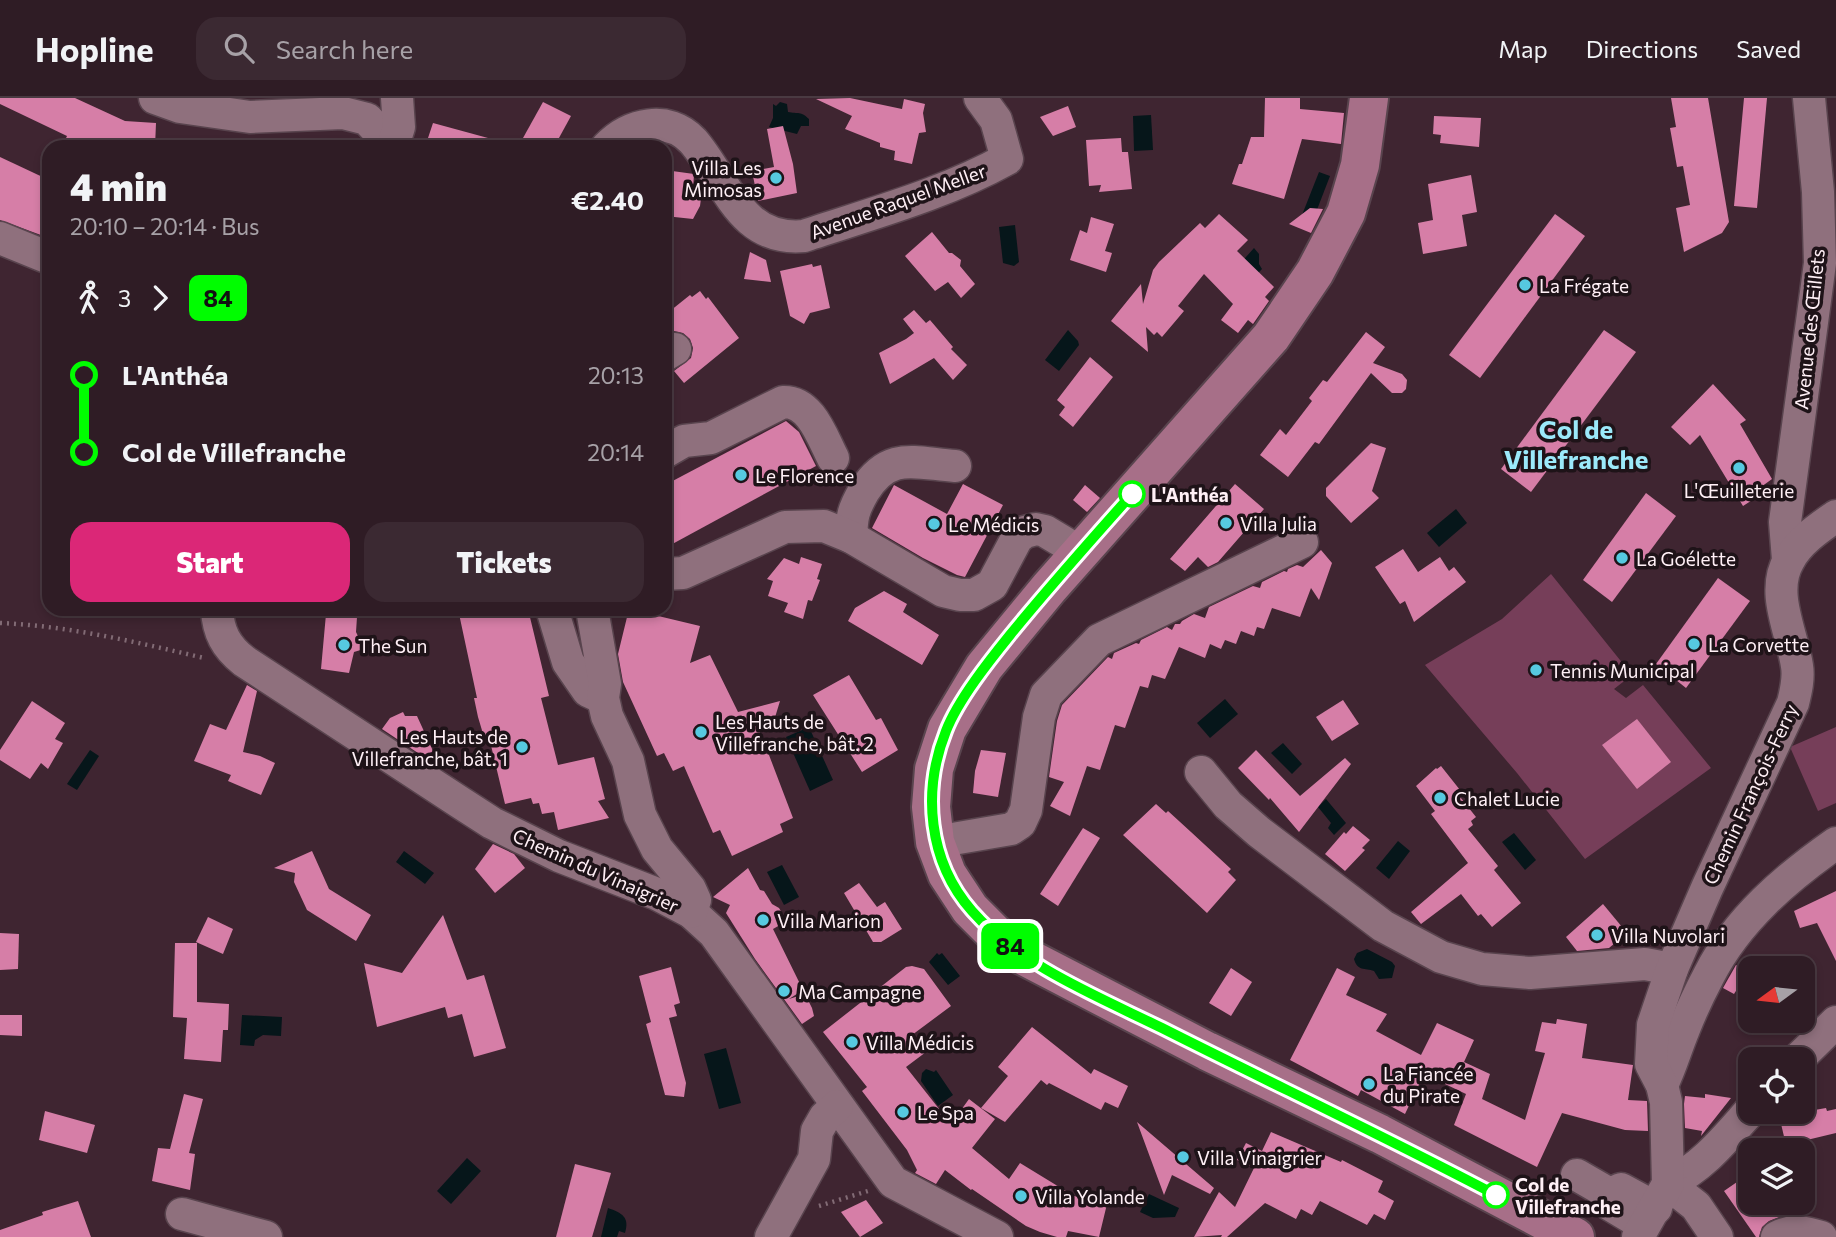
<!DOCTYPE html>
<meta charset="utf-8">
<style>
body{margin:0;font-family:Commissioner,sans-serif;background:#3b2932;color:#f1f3f6;height:100vh;display:flex;flex-direction:column;font-size:26px;white-space:nowrap}
*{box-sizing:border-box;margin:0}
p{font-size:23px;color:#a7a1a7}
.icon{flex:none;width:38px;height:38px;fill:none;stroke:currentColor;stroke-width:2;stroke-linecap:round;stroke-linejoin:round}
.map{position:relative;flex:1;overflow:hidden}
.drawer{position:absolute;left:42px;top:42px;width:630px;height:476px;display:flex;flex-direction:column;background:#2f1c25;border-radius:21px;box-shadow:0 4px 10px #0003,0 0 0 2px #4a3a42}
.drawer>*{flex:none}
.badge{padding:0 14px;border-radius:10px;font-size:24px;line-height:46px}
.needle{width:46px;rotate:255deg}
.buttons{position:absolute;left:1738px;top:858px;display:grid;gap:14px}
.buttons a{display:grid;place-items:center;width:77px;height:77px;border-radius:14px;background:#2f1c25;box-shadow:0 4px 10px #0003,0 0 0 2px #4a3a42;font-size:35px}
.map>.badge{position:absolute;translate:-50% -50%;box-shadow:0 0 0 4px #fff}
.legs{display:flex;align-items:center;gap:10px;height:77px;padding:0 28px;font-size:23px}
.legs p{margin-inline-start:auto}
.head{display:flex;align-items:center;justify-content:space-between;height:119px;padding:0 28px}
h1{font-size:38px;font-weight:800;line-height:52px}
.button{display:flex;gap:14px;margin-top:auto;padding:14px 28px}
.button a{flex:1;height:80px;border-radius:21px;background:#db2777;color:#fff;font-size:28px;font-weight:800;line-height:80px;text-align:center}
.button a+a{background:#3b2932;color:#f1f3f6}
ul{padding:0 28px;list-style:none}
li{display:flex;align-items:center;gap:24px;height:77px;font-size:26px}
li i{display:grid;place-items:center;width:10px;height:100%;margin:0 9px;background:currentColor}
li i::after{content:'';width:18px;height:18px;margin:-9px;border:5px solid;border-radius:50%;background:#2f1c25}
li p{margin-inline-start:auto}
li:first-child i{background:linear-gradient(#0000 50%,currentColor 0)}
li:last-child i{background:linear-gradient(currentColor 50%,#0000 0)}
header{display:flex;align-items:center;gap:42px;box-sizing:border-box;height:98px;padding:0 35px;background:#2f1c25;border-bottom:2px solid #4a3a42}
header strong{font-size:33px}
nav{display:flex;gap:38px;margin-inline-start:auto;font-size:24px}
.search{width:490px;height:63px;background:#3b2932;display:flex;align-items:center;gap:18px;box-sizing:border-box;padding:0 24px;border-radius:21px;color:#a7a1a7;font-size:26px}
.map>svg:first-child{display:block}
.green{fill:#763e59}
.water{fill:#06161a}
.building{fill:#d67ea7}
.lines{fill:none;stroke-linecap:round;stroke-linejoin:round}
.minor-casing{stroke:#59444e;stroke-width:35}
.major-casing{stroke:#59444e;stroke-width:42}
.path{stroke:#826b75;stroke-width:4.5;stroke-dasharray:2 5;stroke-linecap:butt}
.minor{stroke:#8f707d;stroke-width:32}
.major{stroke:#a76f88;stroke-width:38}
.line-1-casing{stroke:#fff;stroke-width:16}
.line-1{stroke:#00fd00;stroke-width:10}
.poi-dot{fill:#56c9e0;stroke:#1e1318;stroke-width:2.5}
.stop-1-dot{fill:#fff;stroke:#00fd00;stroke-width:3.5}
.labels{text-anchor:middle;dominant-baseline:central;stroke-width:7;stroke-linejoin:round;paint-order:stroke}
.poi-label{font-size:19px;fill:#fff0f6;stroke:#1e1318;text-anchor:start}
.street-label{font-size:19px;fill:#fff0f6;stroke:#1e1318}
.stop-label{font-size:19px;font-weight:bold;fill:#fff0f6;stroke:#1e1318;text-anchor:start}
.district-label{font-size:26px;font-weight:bold;fill:#9be9fa;stroke:#1e1318}
</style>
<header>
<strong>Hopline</strong>
<div class="search"><svg class="icon" aria-label="search" viewBox="0 0 24 24"><circle cx="10" cy="10" r="6"/><path d="M15 15l6 6"/></svg>Search here</div>
<nav><a>Map</a><a>Directions</a><a>Saved</a></nav>
</header>
<div class="map">
<svg width="1836" height="1139" viewBox="0 0 1836 1139">
<rect width="100%" height="100%" fill="#3f2531"/>
<g class="green">
<polygon points="1551,476 1632,577 1614,591 1626,600 1643,587 1711,670 1585,761 1517,675 1425,567 1502,521"/>
<polygon points="1836,629 1836,705 1818,713 1790,649"/>
</g>
<g class="water">
<path d="M780,4L787,6L788,14C798,16 801,13 809,21V28H801L797,36L769,29L773,20V6L776,8Z"/>
<polygon points="1151,17 1153,52 1134,53 1133,18"/>
<polygon points="1319,74 1330,78 1313,122 1302,117"/>
<polygon points="1015,127 1019,164 1014,168 1003,165 999,129"/>
<polygon points="1254,150 1259,156 1259,166 1262,171 1242,192 1229,178"/>
<polygon points="1068,232 1078,243 1079,247 1059,273 1045,262"/>
<polygon points="1456,411 1467,425 1439,449 1427,435"/>
<polygon points="1225,601 1238,616 1210,640 1197,625"/>
<polygon points="809,629 833,682 810,693 786,639"/>
<polygon points="1283,645 1302,666 1292,676 1271,655"/>
<polygon points="90,652 99,658 77,692 67,686"/>
<polygon points="1326,701 1346,725 1334,737 1328,730 1331,725 1318,709"/>
<polygon points="1514,735 1536,762 1525,772 1502,744"/>
<polygon points="1398,743 1410,753 1389,781 1376,770"/>
<polygon points="404,753 434,775 425,786 396,764"/>
<polygon points="782,767 799,799 784,807 767,774"/>
<path d="M1367,851L1392,864L1395,868L1392,880L1379,881L1374,873C1365,870 1357,873 1354,861L1357,855Z"/>
<polygon points="937,855 939,857 942,855 960,878 948,887 929,864"/>
<polygon points="242,917 282,919 281,938 263,937 255,942 254,948 240,947"/>
<polygon points="726,950 741,1005 719,1011 704,956"/>
<polygon points="926,971 934,974 936,972 953,997 938,1008 921,983 922,975"/>
<polygon points="467,1060 481,1073 451,1106 437,1093"/>
<polygon points="1149,1096 1179,1110 1175,1119 1153,1120 1140,1114"/>
<path d="M608,1110C622,1115 630,1119 625,1135L619,1133L617,1139H601Z"/>
</g>
<g class="building">
<polygon points="0,0 75,0 125,23 156,25 155,49 110,40 106,49 62,49 67,38 0,6"/>
<polygon points="850,0 902,11 904,1 925,6 923,15 926,34 919,35 912,66 894,62 895,53 880,49 880,45 845,31 852,18 816,1"/>
<polygon points="1265,0 1300,0 1300,11 1344,15 1341,46 1302,41 1284,101 1232,86 1239,66 1242,66 1251,39 1264,39"/>
<polygon points="1671,0 1708,0 1729,124 1722,135 1684,154 1676,110 1690,107 1683,68 1677,69 1670,30 1676,29"/>
<polygon points="1744,0 1767,0 1757,110 1734,108"/>
<polygon points="543,4 571,18 554,49 518,49"/>
<polygon points="1068,8 1076,29 1053,38 1040,19"/>
<polygon points="1434,18 1481,20 1479,49 1440,45 1441,37 1433,36"/>
<polygon points="433,25 499,43 498,49 425,49"/>
<polygon points="783,28 793,66 797,95 758,103 752,73 774,69 767,31"/>
<polygon points="1121,40 1122,54 1128,54 1132,91 1099,94 1101,87 1089,88 1086,42"/>
<polygon points="0,59 49,82 49,140 0,122"/>
<polygon points="665,72 694,76 693,92 702,93 700,108 693,121 665,118"/>
<polygon points="1471,77 1477,114 1462,117 1467,148 1423,156 1418,125 1433,122 1428,86"/>
<polygon points="1310,110 1323,111 1311,135 1289,126"/>
<polygon points="1219,116 1248,142 1237,153 1274,189 1265,199 1269,203 1253,226 1248,222 1238,235 1221,222 1233,206 1204,176 1178,208 1184,213 1162,239 1157,234 1154,237 1146,229 1148,254 1111,223 1141,186 1143,206 1153,172 1159,164 1200,125 1205,130"/>
<polygon points="1555,116 1585,138 1480,280 1449,257"/>
<polygon points="1091,119 1114,126 1105,153 1112,155 1106,174 1070,162 1080,132 1087,135"/>
<polygon points="932,134 949,155 952,155 961,162 960,168 975,186 961,200 948,184 935,193 905,158"/>
<polygon points="750,154 766,162 771,184 744,181"/>
<polygon points="812,166 813,169 821,167 830,210 810,215 804,226 790,218 780,173"/>
<polygon points="700,193 706,201 708,199 739,240 684,285 674,273 691,260 693,250 690,241 683,235 674,233 665,236 665,217 690,197 692,199"/>
<polygon points="914,212 926,225 930,222 953,249 951,251 967,267 953,282 934,260 890,286 879,255 906,241 914,235 903,221"/>
<polygon points="1604,232 1636,254 1531,394 1501,371"/>
<polygon points="1366,234 1385,249 1373,265 1402,276 1407,282 1406,291 1402,295 1392,295 1371,275 1319,346 1315,344 1288,379 1260,357 1280,331 1286,337 1312,303 1309,300 1323,282 1327,284"/>
<polygon points="1090,259 1113,279 1073,329 1059,317 1065,309 1057,302"/>
<polygon points="1713,286 1746,322 1740,326 1772,381 1761,389 1765,394 1743,408 1700,337 1690,347 1671,329"/>
<polygon points="786,323 799,334 816,368 665,450 665,387"/>
<polygon points="1371,345 1386,350 1372,393 1379,400 1351,425 1326,398 1326,390"/>
<polygon points="963,386 1003,407 965,479 957,477 923,460 872,430 894,387 947,416"/>
<polygon points="1235,386 1264,411 1218,464 1208,469 1198,459 1185,473 1170,461"/>
<polygon points="1085,387 1100,400 1087,414 1073,402"/>
<polygon points="1646,395 1676,418 1612,504 1583,482"/>
<polygon points="1403,451 1418,474 1440,459 1449,473 1454,469 1466,484 1414,524 1405,503 1400,506 1375,469"/>
<polygon points="1321,452 1332,465 1319,502 1311,490 1300,519 1272,510 1264,531 1257,529 1254,538 1241,533 1236,546 1225,542 1221,551 1210,546 1205,560 1179,549 1165,581 1152,577 1148,590 1140,588 1125,630 1115,627 1100,672 1087,668 1070,718 1050,708 1064,684 1049,679 1057,623 1062,607 1108,559 1112,561 1114,555 1136,545 1139,546 1141,542 1167,529 1172,532 1175,526 1180,526 1182,523 1194,516 1205,520 1209,509 1253,488 1260,490 1262,484 1284,473 1287,474 1288,471 1297,467 1303,469"/>
<polygon points="801,459 822,466 817,481 820,482 812,503 808,502 803,521 784,514 788,505 768,498 773,483 767,481 784,460 799,466"/>
<polygon points="1718,480 1750,503 1686,590 1656,566"/>
<polygon points="884,493 907,506 903,514 939,537 922,567 848,523 855,510"/>
<polygon points="458,511 528,511 549,598 541,600 558,667 594,659 605,701 598,703 609,720 558,732 554,714 542,716 539,705 533,706 531,700 505,706 489,639 484,639 478,619 474,600 477,600"/>
<polygon points="629,511 700,528 690,565 710,557 738,614 780,603 773,626 759,632 767,651 765,655 769,657 793,720 780,726 783,734 732,758 720,732 713,735 684,668 673,673 664,655 657,658 623,584 618,556"/>
<polygon points="353,513 354,518 357,519 356,534 364,551 354,554 349,575 321,571 326,516"/>
<polygon points="849,577 876,622 881,620 898,652 862,674 813,597"/>
<polygon points="247,587 257,593 243,654 260,658 275,665 261,697 228,683 231,677 194,663 210,626 226,632"/>
<polygon points="1343,602 1359,626 1332,643 1316,619"/>
<polygon points="32,603 65,625 55,641 63,645 48,671 41,665 30,681 0,662 0,652"/>
<polygon points="403,614 405,618 417,618 433,653 424,659 382,631 390,620"/>
<polygon points="1637,621 1671,664 1637,691 1602,647"/>
<polygon points="981,652 1006,655 998,699 973,695 975,673"/>
<polygon points="1256,652 1300,698 1345,660 1351,666 1299,734 1270,700 1269,702 1238,670"/>
<polygon points="1441,668 1460,692 1457,695 1476,719 1471,723 1473,727 1468,731 1498,768 1494,772 1521,805 1492,829 1481,816 1478,818 1461,796 1421,826 1411,814 1468,765 1431,716 1435,713 1416,688 1436,670 1437,671"/>
<polygon points="1156,706 1166,715 1168,713 1191,734 1231,771 1228,774 1236,782 1207,815 1123,737"/>
<polygon points="1353,728 1370,742 1362,750 1365,752 1345,773 1325,756 1344,734 1346,736"/>
<polygon points="1083,730 1100,740 1058,808 1040,796"/>
<polygon points="493,746 514,756 525,770 495,795 475,771"/>
<polygon points="312,753 329,791 371,817 356,843 307,812 294,784 295,775 274,770"/>
<polygon points="748,770 760,792 764,793 772,806 779,810 787,823 773,831 803,892 789,901 805,896 812,910 814,918 802,926 755,861 726,815 730,807 713,799"/>
<polygon points="859,785 877,809 885,804 902,831 881,844 873,844 844,795"/>
<polygon points="1836,793 1836,863 1817,825 1800,830 1794,813"/>
<polygon points="1603,806 1627,835 1609,850 1577,853 1566,839"/>
<polygon points="443,817 467,882 484,877 506,950 474,959 462,916 448,920 445,909 377,929 364,865 402,875"/>
<polygon points="208,819 233,831 223,856 196,844"/>
<polygon points="0,835 19,836 18,871 0,872"/>
<polygon points="175,845 197,845 197,904 229,906 228,932 223,932 221,964 184,961 187,920 173,919"/>
<polygon points="1736,867 1748,874 1734,896 1723,890"/>
<polygon points="912,868 924,871 951,908 912,937 926,954 906,969 951,1026 969,1001 995,1021 972,1050 1009,1081 1020,1065 1074,1098 1107,1106 1099,1139 1068,1133 1066,1139 1057,1139 1040,1134 1026,1128 972,1091 971,1092 945,1072 936,1086 915,1075 917,1072 907,1052 862,993 867,989 823,934 906,869"/>
<polygon points="671,869 680,905 674,907 677,918 669,920 686,985 684,999 665,997 646,926 651,924 639,878"/>
<polygon points="1231,870 1252,884 1231,918 1209,905"/>
<polygon points="1337,870 1355,879 1346,897 1387,916 1376,933 1421,957 1437,925 1474,942 1464,964 1490,976 1482,1001 1525,1022 1545,955 1535,953 1542,924 1556,926 1557,921 1587,926 1582,960 1633,967 1628,1002 1647,1003 1648,1033 1625,1032 1562,1015 1537,1069 1454,1027 1466,996 1424,976 1405,1016 1361,992 1358,998 1290,962"/>
<polygon points="0,917 22,917 22,938 0,937"/>
<polygon points="1032,929 1091,976 1094,971 1128,988 1118,1010 1105,1004 1101,1012 1049,985 1047,987 1041,982 1005,1024 981,1010 1008,978 998,969"/>
<polygon points="184,996 203,1001 189,1055 195,1056 190,1092 152,1083 158,1050 170,1051"/>
<polygon points="1705,996 1731,1000 1701,1038 1702,1033 1685,1030 1684,1006 1685,998 1705,1000"/>
<polygon points="1826,1010 1827,1013 1836,1011 1836,1035 1786,1047 1778,1013 1809,1013"/>
<polygon points="45,1013 95,1027 87,1055 39,1042"/>
<polygon points="1137,1024 1214,1090 1210,1096 1172,1077 1164,1097"/>
<polygon points="1271,1034 1341,1064 1342,1062 1383,1083 1378,1094 1394,1103 1385,1122 1374,1116 1367,1127 1320,1103 1312,1117 1301,1111 1296,1121 1265,1105 1227,1139 1221,1139 1222,1137 1194,1139 1219,1094 1235,1109 1254,1070 1237,1062 1246,1045 1262,1053"/>
<polygon points="575,1066 611,1075 592,1139 556,1139"/>
<polygon points="1750,1075 1750,1104 1780,1104 1787,1116 1769,1123 1762,1129 1759,1139 1756,1139 1724,1093"/>
<polygon points="866,1102 883,1125 860,1139 841,1114"/>
<polygon points="78,1103 91,1139 0,1139 0,1132 43,1117 42,1114"/>
</g>
<g class="lines">
<defs>
<g id="minor">
<polyline points="155,0 180,9 250,19 343,15 367,21 393,49"/>
<polyline points="393,48 399,29 397,0"/>
<path d="M607,49C629,26 668,16 693,43C727,82 739,144 804,138C873,115 944,96 1007,61L996,22L980,0"/>
<polyline points="0,140 49,160"/>
<polyline points="665,257 675,251"/>
<path d="M665,354L684,343L711,340L783,304C811,303 822,339 833,360"/>
<path d="M851,439C852,418 853,412 864,393C889,353 914,365 955,368"/>
<polyline points="1788,462 1785,424 1820,165 1818,94 1809,0"/>
<polyline points="665,476 683,475 785,429 824,428 851,439 943,493 960,497 974,497 992,487 1017,440 1025,434 1036,431 1045,433 1080,454"/>
<path d="M217,511C218,534 226,549 244,563L461,705L492,725L559,758L657,796L691,814L714,835L893,1084L997,1139"/>
<polyline points="552,511 568,564 588,593 603,600"/>
<polyline points="592,511 605,586 603,600 607,618 628,663 640,717 657,751 690,791 695,802 691,814"/>
<polyline points="1201,674 1228,707 1259,734 1383,828 1441,859 1482,871 1530,875 1645,866 1672,871"/>
<polyline points="935,744 1011,731 1020,725 1026,712 1039,619 1046,597 1099,542 1302,444"/>
<polyline points="1798,961 1836,924"/>
<path d="M1662,987C1671,969 1676,950 1684,931C1691,913 1700,894 1709,877C1737,822 1786,780 1836,745"/>
<polyline points="1577,1077 1610,1096"/>
<path d="M1668,1086C1703,1069 1725,1041 1750,1013"/>
<polyline points="1668,1086 1696,1108 1717,1139"/>
<polyline points="182,1116 266,1139"/>
<polyline points="1644,1127 1609,1106 1610,1096 1621,1091 1656,1110"/>
<polyline points="771,1139 814,1061 817,1033 825,1019 837,1008"/>
<path d="M1638,1139L1668,1086L1666,1004L1662,987L1651,966L1653,927L1672,871L1707,790L1793,605C1796,593 1799,580 1797,568C1792,534 1770,494 1789,462C1799,443 1819,430 1836,418"/>
<path d="M1777,1139C1792,1131 1806,1134 1821,1139"/>
</g>
<polyline id="major" points="1369,0 1360,67 1346,115 1315,174 1271,239 1049,490 984,569 947,631 934,671 931,709 935,744 947,776 970,811 994,835 1022,857 1207,953 1380,1036 1575,1139"/>
</defs>
<use href="#minor" class="minor-casing"/>
<use href="#major" class="major-casing"/>
<g class="path">
<path d="M0,525C69,528 136,544 204,560"/>
<polyline points="819,1108 868,1093"/>
</g>
<use href="#minor" class="minor"/>
<use href="#major" class="major"/>
</g>
<g class="lines">
<defs>
<path id="line-1" d="M1132,396C1091,442 1049,489 1010,537C989,563 958,602 946,633C922,693 928,763 972,813C1019,867 1099,899 1162,930C1273,986 1386,1039 1496,1097"/>
</defs>
<use href="#line-1" class="line-1-casing"/>
<use href="#line-1" class="line-1"/>
</g>
<g class="poi-dot">
<circle cx="776" cy="80" r="7"/>
<circle cx="1525" cy="187" r="7"/>
<circle cx="1739" cy="370" r="7"/>
<circle cx="741" cy="377" r="7"/>
<circle cx="1226" cy="425" r="7"/>
<circle cx="934" cy="426" r="7"/>
<circle cx="1622" cy="460" r="7"/>
<circle cx="1694" cy="546" r="7"/>
<circle cx="344" cy="547" r="7"/>
<circle cx="1536" cy="572" r="7"/>
<circle cx="701" cy="634" r="7"/>
<circle cx="522" cy="649" r="7"/>
<circle cx="1440" cy="700" r="7"/>
<circle cx="763" cy="822" r="7"/>
<circle cx="1597" cy="837" r="7"/>
<circle cx="784" cy="893" r="7"/>
<circle cx="852" cy="944" r="7"/>
<circle cx="1369" cy="986" r="7"/>
<circle cx="903" cy="1014" r="7"/>
<circle cx="1183" cy="1059" r="7"/>
<circle cx="1021" cy="1098" r="7"/>
</g>
<g class="stop-1-dot">
<circle cx="1132" cy="396" r="12"/>
<circle cx="1496" cy="1097" r="12"/>
</g>
<g class="labels">
<g class="poi-label">
<text x="762" y="69" text-anchor="end">Villa Les<tspan x="762" dy="22">Mimosas</tspan></text>
<text x="1539" y="187">La Frégate</text>
<text x="755" y="377">Le Florence</text>
<text x="1739" y="392" text-anchor="middle">L'Œuilleterie</text>
<text x="1240" y="425">Villa Julia</text>
<text x="948" y="426">Le Médicis</text>
<text x="1636" y="460">La Goélette</text>
<text x="1708" y="546">La Corvette</text>
<text x="358" y="547">The Sun</text>
<text x="1550" y="572">Tennis Municipal</text>
<text x="715" y="623">Les Hauts de<tspan x="715" dy="22">Villefranche, bât. 2</tspan></text>
<text x="508" y="638" text-anchor="end">Les Hauts de<tspan x="508" dy="22">Villefranche, bât. 1</tspan></text>
<text x="1454" y="700">Chalet Lucie</text>
<text x="777" y="822">Villa Marion</text>
<text x="1611" y="837">Villa Nuvolari</text>
<text x="798" y="893">Ma Campagne</text>
<text x="866" y="944">Villa Médicis</text>
<text x="1383" y="975">La Fiancée<tspan x="1383" dy="22">du Pirate</tspan></text>
<text x="917" y="1014">Le Spa</text>
<text x="1197" y="1059">Villa Vinaigrier</text>
<text x="1035" y="1098">Villa Yolande</text>
</g>
<g class="street-label">
<text transform="translate(898 103) rotate(-20)">Avenue Raquel Meller</text>
<text transform="translate(1809 231) rotate(-84)">Avenue des Œillets</text>
<text transform="translate(1750 696) rotate(-65)">Chemin François-Ferry</text>
<text transform="translate(596 772) rotate(24)">Chemin du Vinaigrier</text>
</g>
<g class="stop-label">
<text x="1151" y="396">L'Anthéa</text>
<text x="1515" y="1086">Col de<tspan x="1515" dy="22">Villefranche</tspan></text>
</g>
<g class="district-label">
<text x="1576" y="330">Col de<tspan x="1576" dy="30">Villefranche</tspan></text>
</g>
</g>
</svg>
<div class="buttons">
<a><svg class="needle" viewBox="-14 -14 28 28"><path d="M0-13l5 13h-10z" fill="#e53935"/><path d="M0 13l5-13h-10z" fill="#a7a1a7"/></svg></a>
<a><svg class="icon" aria-label="locate" viewBox="0 0 24 24"><circle cx="12" cy="12" r="6"/><path d="M12 2v4M12 18v4M2 12h4M18 12h4"/></svg></a>
<a><svg class="icon" aria-label="layers" viewBox="0 0 24 24"><path d="M12 4l9 5-9 5-9-5zM3 14l9 5 9-5"/></svg></a>
</div>
<b class="badge" style="left:1010px;top:848px;background:#00fd00;color:#111">84</b>
<section class="drawer">
<div class="head"><div><h1>4 min</h1><p>20:10 – 20:14 · Bus</p></div><b>€2.40</b></div>
<div class="legs"><svg class="icon" aria-label="walk" viewBox="0 0 24 24"><circle cx="13" cy="4" r="2"/><path d="M13 8l-2 6 4 7M11 14l-3 7M7 12l3-4h3l4 4"/></svg>3<svg class="icon" aria-label="forward" viewBox="0 0 24 24"><path d="M9 5l7 7-7 7"/></svg><b class="badge" style="background:#00fd00;color:#111">84</b></div>
<ul>
<li><i style="color:#00fd00"></i><b>L'Anthéa</b><p>20:13</p></li>
<li><i style="color:#00fd00"></i><b>Col de Villefranche</b><p>20:14</p></li>
</ul>
<div class="button"><a>Start</a><a>Tickets</a></div>
</section>
</div>
